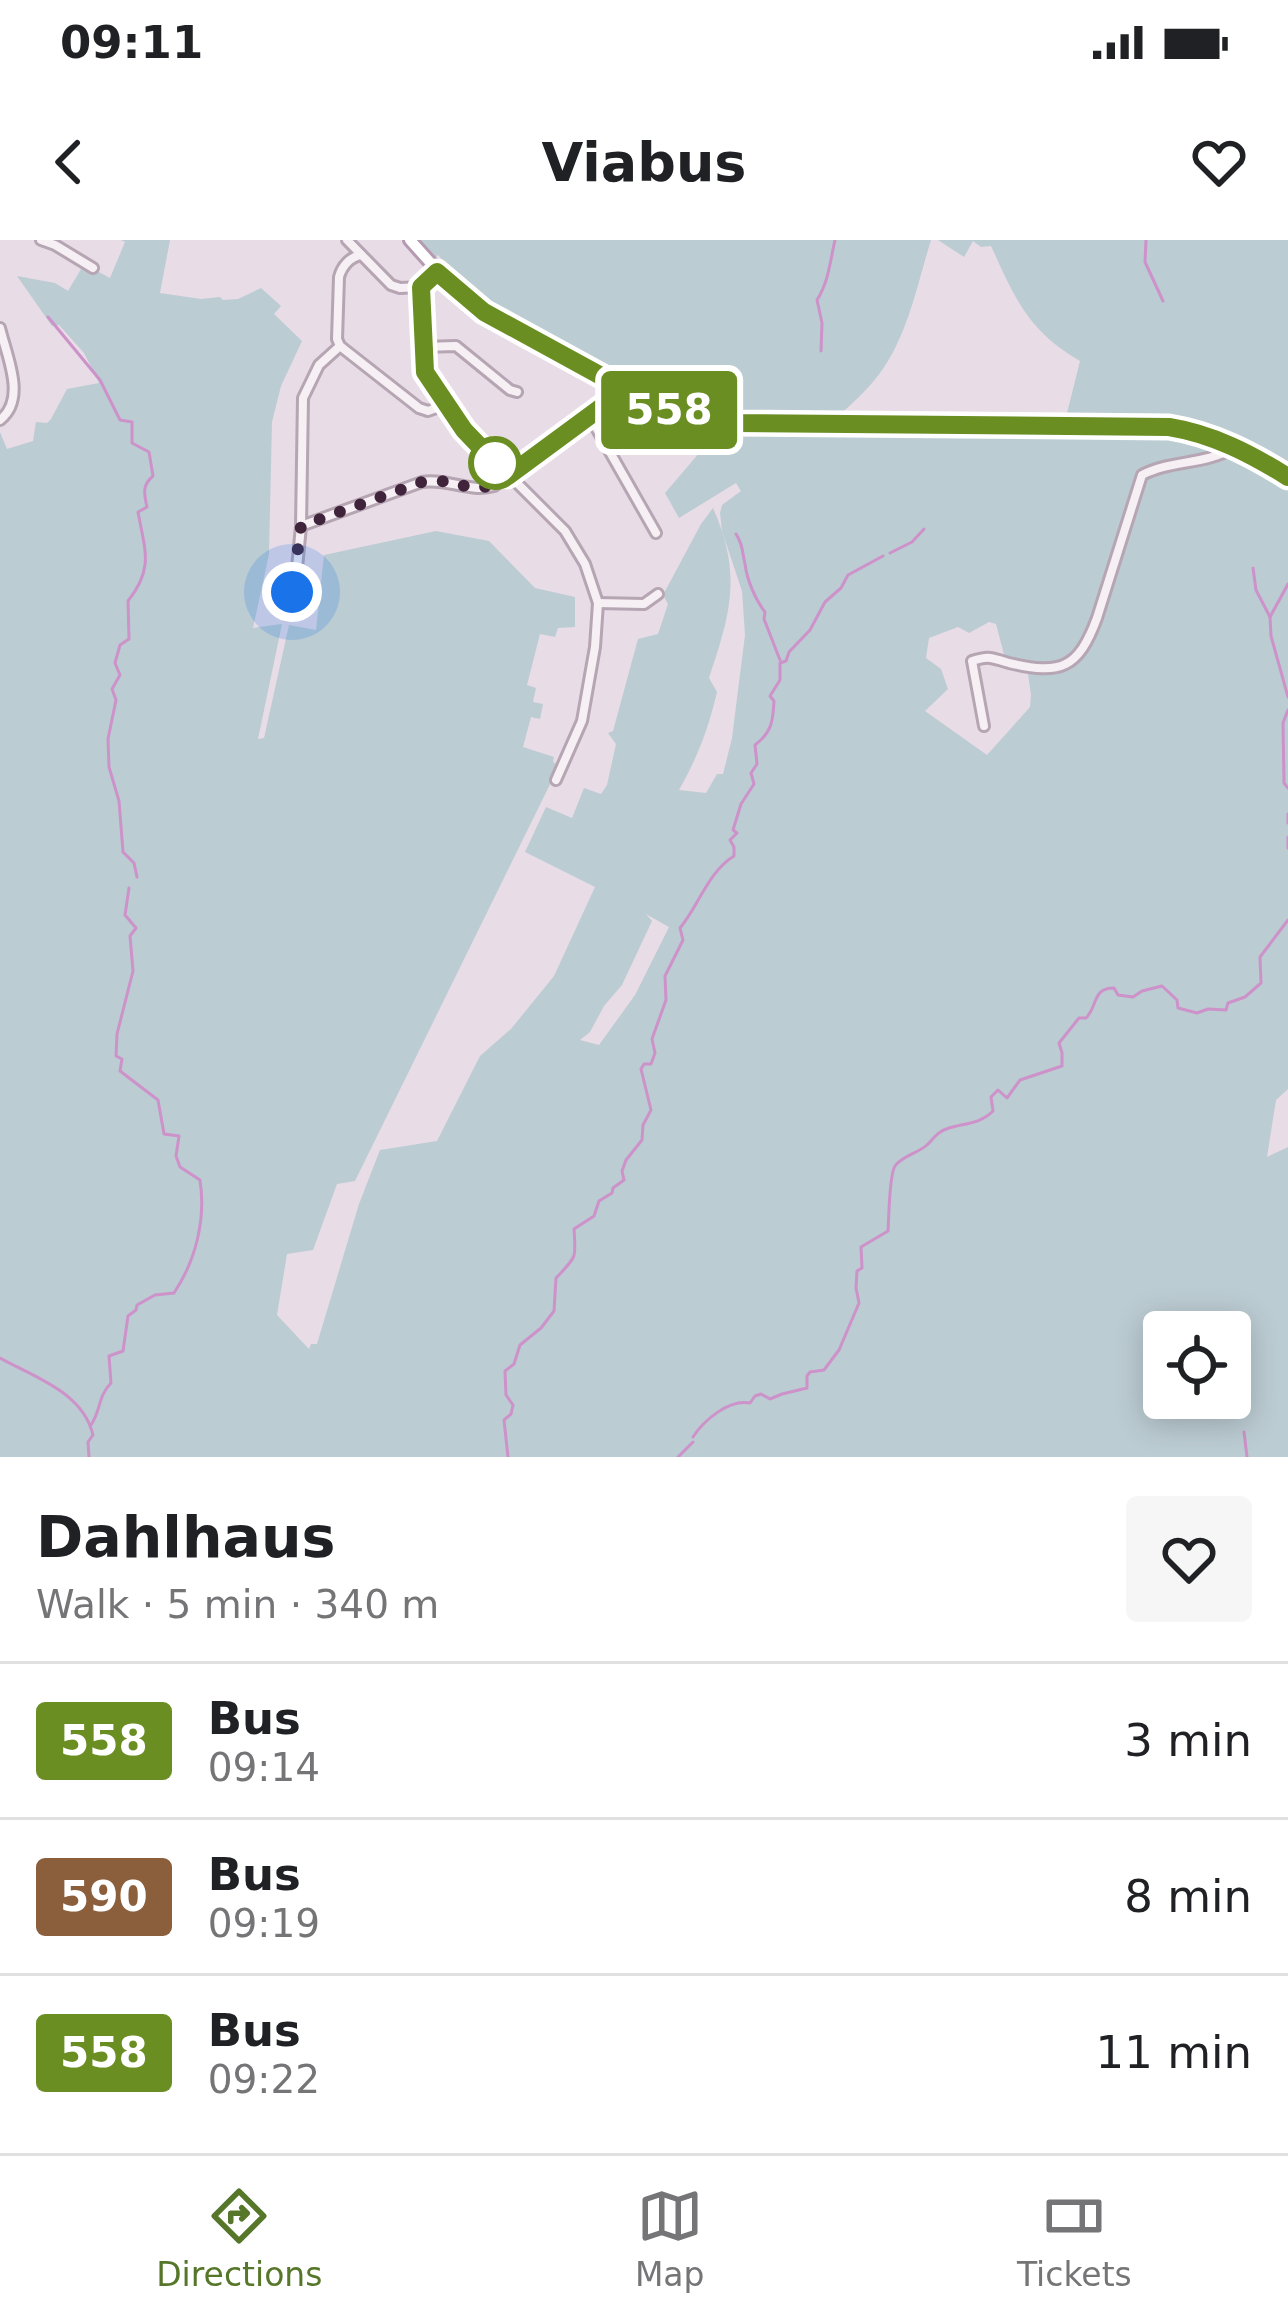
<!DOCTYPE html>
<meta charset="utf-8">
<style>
body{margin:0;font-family:"DejaVu Sans",sans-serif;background:#f6f6f6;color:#202124;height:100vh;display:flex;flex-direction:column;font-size:45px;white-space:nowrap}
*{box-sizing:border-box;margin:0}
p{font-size:39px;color:#757577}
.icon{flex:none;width:66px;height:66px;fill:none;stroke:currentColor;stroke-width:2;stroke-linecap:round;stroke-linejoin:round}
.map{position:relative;height:1217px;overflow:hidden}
.side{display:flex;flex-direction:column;background:#fff;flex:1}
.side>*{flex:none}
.badge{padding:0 24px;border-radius:9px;font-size:42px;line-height:78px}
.buttons{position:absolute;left:1143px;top:1071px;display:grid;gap:24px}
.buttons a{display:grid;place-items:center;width:108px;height:108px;border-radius:12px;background:#fff;box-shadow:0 6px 30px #0003;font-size:60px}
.you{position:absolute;width:60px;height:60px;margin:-30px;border:9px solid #fff;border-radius:50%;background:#1a73e8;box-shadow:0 0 0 18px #1a73e833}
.map>.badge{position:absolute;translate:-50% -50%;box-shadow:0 0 0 6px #fff}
.round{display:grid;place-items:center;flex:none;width:126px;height:126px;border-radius:12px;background:#f6f6f6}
.head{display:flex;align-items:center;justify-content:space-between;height:204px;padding:0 36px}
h1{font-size:57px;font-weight:700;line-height:90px}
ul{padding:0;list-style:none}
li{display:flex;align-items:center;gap:36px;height:156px;padding:0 36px;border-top:3px solid #e0e0e0}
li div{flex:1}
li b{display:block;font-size:45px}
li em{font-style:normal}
li .badge{min-width:132px;font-weight:700;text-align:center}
.status{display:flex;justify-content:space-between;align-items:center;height:84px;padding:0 60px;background:#fff;direction:ltr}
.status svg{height:33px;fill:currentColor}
header{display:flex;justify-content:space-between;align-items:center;height:156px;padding:0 36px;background:#fff;font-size:54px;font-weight:700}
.menu{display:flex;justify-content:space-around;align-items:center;height:168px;border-top:3px solid #e0e0e0;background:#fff;font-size:33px;color:#757577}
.menu a{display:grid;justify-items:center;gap:6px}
.menu .active{color:#56762a}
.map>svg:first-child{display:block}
.green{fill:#bcccd3;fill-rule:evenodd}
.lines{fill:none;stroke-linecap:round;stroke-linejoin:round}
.stream{stroke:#cd92c9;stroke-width:3}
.minor-casing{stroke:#b6a5b3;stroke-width:14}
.major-casing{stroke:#b59ab1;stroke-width:16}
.minor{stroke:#f6eff4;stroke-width:8}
.major{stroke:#fff;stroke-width:10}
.line-casing{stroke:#fff;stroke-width:27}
.line{stroke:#6b8e23;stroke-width:18}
.walk{stroke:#40243b;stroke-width:12;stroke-dasharray:0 21.6}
.stop-dot{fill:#fff;stroke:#6b8e23;stroke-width:6}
</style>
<div class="status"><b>09:11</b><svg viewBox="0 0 49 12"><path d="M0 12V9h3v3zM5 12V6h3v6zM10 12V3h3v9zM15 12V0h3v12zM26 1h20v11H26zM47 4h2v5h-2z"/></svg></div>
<header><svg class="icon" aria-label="back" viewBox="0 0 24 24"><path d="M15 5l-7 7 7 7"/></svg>Viabus<svg class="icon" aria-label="heart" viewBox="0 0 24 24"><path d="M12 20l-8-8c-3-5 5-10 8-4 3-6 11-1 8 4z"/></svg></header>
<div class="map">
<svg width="1288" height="1217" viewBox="0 0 1288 1217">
<rect width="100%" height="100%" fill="#e8dce6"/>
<g class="green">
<path d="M121,0H170L160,53L201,59L220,57L223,60L238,59L261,48L281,66L274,74L302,101L281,146L272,182L269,314L253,388L282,384L258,499L264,498L289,385L316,390L324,315L436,291L489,301L535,348L575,357V387L558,388L555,397L540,394L527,445L536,448L533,462L543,464L540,479L531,477L523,507L554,517L553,521L558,528L355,941L337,944L313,1010L287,1014L277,1075L309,1109L311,1104H317L359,964L380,910L437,901L480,816L511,789L554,736L595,647L525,612L546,567L572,578L584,548L601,554L607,545L616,504L608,493L613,491L638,399L658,394L668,364L663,355L701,284L713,268C742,333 731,373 709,438L717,452C708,490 698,516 679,550L706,553L717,534H723L732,498L745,395L742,351L722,291L720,273L722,265L741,251L736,243L679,278L665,253L706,205L702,188L1144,194L1195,200L1224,210L1198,219V224L1233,213L1288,244V849L1276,860L1267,917L1288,907V1217H0V192L7,209L33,201L36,182L47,183L51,179L67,149L99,143L84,113L59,85L52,86L17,36L55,43L68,51L84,24L110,38L125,2ZM989,382L996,384L1006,422L1027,427L1031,455L1030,467L987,515L925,471L948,449L941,429L926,418L929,398L958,387L969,393ZM646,674L669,687L635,755L599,805L580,800L590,792L604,766L622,745L652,681ZM1164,1092H1230V1158H1164Z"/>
<path d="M417,0H931C917,45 908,95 880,133C867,151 849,166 833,181L732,180L684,172L625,146L481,62L438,15L434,19Z"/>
<path d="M938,0H1288V232C1260,215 1233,199 1201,189C1159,176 1110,179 1066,177L1080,121C1027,90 1015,58 991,6L981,7L973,1L964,17Z"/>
</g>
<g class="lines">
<g class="stream">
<polyline points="1146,0 1145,22 1163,61"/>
<path d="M48,77L100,140L120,180L132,182V203L149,212L153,236C142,245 144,254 147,267L138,272C145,311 154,328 128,361L129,399L120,405L115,423L120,435L112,449L116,460L108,499L109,527L119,561L123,612L134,623L137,637"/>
<path d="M821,111L822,83L817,60C829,41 830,21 835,0"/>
<path d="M736,294C743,305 742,311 745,324C747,340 755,359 765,372L764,379L780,420"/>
<polyline points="890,313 912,302 924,289"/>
<polyline points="1253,328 1256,350 1270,377"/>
<polyline points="1288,344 1270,377 1271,396 1288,457"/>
<polyline points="1288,470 1283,483 1284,543 1288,548"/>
<polyline points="1288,574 1288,583"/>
<polyline points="1288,597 1288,608"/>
<path d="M0,1118C34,1137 83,1152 93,1195L88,1202L89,1217"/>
<path d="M91,1185C101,1170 98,1156 111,1143L109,1116L123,1111L128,1076L136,1070L137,1065L155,1055L174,1053C196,1020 206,979 200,940L180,927L176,916L179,896L164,894L158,860L120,831L122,819L116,816L117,794L133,731L130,696L136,688L125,675L129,648"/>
<polyline points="1244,1192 1247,1217"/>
<path d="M693,1197C704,1180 729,1159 750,1163L755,1156L761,1154L770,1159L782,1154L807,1148V1136L810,1132L824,1130L839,1110L859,1063L856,1048L857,1031L862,1028L861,1007L888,991C889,978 889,935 895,926C902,916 918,913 927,905C934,898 938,891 949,888C966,883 980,884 993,871L991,857L998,850L1007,858L1020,840L1062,826V813L1059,803L1079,778H1086C1098,766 1092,748 1114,748L1118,755L1133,757L1142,751L1162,746L1177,760L1178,768L1197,773L1208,769L1226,770L1228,763L1245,757L1261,743L1260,717L1288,680"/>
<path d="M508,1217L504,1180L511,1174L513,1165L506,1155L505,1131L514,1124L520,1105L541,1088L554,1071L556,1038C577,1016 576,1019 574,989L594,976L599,961L612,953L613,948L624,940L622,931L626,920L642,900L643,885L651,870L641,829L644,824H651L655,813L652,799L666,760L665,736L683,700L680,688C699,665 708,632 734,616V607L730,600L737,593L733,590L741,564L754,544L751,533L757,524L755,505C772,492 773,481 774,461L770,456L780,440V423L786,421L789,412L810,390L825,362L841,348L848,335L883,316"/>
<polyline points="678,1217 693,1202"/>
</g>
<defs>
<g id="minor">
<polyline points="41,0 55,5 93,28"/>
<polyline points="347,0 391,45 400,48 421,47"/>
<path d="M361,15C350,17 342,26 339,37L337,99L340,106L419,168L428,171L445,165"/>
<polyline points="437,32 421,47 424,120 428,138 464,190 565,291 585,324 598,363 595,407 582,481 556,540"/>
<path d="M0,88C7,117 27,159 0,180"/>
<polyline points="423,107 456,106 510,150 517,152"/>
<polyline points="590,177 656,293"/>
<path d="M301,286L422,242C447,238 470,253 494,246L627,149"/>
<polyline points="598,363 644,364 658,354"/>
<polyline points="287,375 297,328 301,286 303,158 319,125 340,106"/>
<path d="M984,486L972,421C990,415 991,418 1009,423C1061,435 1078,429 1097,378L1142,235C1170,220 1205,225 1233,208"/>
</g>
<path id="major" d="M410,0L455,50L484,72L521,94L666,169L706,180L754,183L1169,187C1213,195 1251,214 1288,237"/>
</defs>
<use href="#minor" class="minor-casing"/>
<use href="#major" class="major-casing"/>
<use href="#minor" class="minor"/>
<use href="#major" class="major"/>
</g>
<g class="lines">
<defs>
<path id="line" d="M603,137L484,72L437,32L421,47L425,132L464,190L508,236L626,149L680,174L737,183L1169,187C1213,194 1251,214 1288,237"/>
</defs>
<use href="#line" class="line-casing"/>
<use href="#line" class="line"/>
<path class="walk" d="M292,352L301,286L422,242C461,235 471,262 508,236L495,223"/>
</g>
<circle class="stop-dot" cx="495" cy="223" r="24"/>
</svg>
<div class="buttons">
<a><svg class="icon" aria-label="locate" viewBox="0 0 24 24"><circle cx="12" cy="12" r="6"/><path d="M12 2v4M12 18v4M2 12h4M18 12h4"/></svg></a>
</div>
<div class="you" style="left:292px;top:352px"></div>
<b class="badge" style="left:669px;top:170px;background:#6b8e23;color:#fff">558</b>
</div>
<section class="side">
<div class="head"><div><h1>Dahlhaus</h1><p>Walk · 5 min · 340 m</p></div><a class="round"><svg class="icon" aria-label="heart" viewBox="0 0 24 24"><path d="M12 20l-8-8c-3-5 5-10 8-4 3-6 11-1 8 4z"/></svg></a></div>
<ul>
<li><span class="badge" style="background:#6b8e23;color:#fff">558</span><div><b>Bus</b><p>09:14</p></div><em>3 min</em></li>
<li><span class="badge" style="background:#8b5e3c;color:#fff">590</span><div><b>Bus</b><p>09:19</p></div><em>8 min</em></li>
<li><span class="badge" style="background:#6b8e23;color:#fff">558</span><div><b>Bus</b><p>09:22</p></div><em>11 min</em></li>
</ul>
</section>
<nav class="menu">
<a class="active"><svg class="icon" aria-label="directions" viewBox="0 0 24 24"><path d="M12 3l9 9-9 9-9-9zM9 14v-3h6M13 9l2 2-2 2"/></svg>Directions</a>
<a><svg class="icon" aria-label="map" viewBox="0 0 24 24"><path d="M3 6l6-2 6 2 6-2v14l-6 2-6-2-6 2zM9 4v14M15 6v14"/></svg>Map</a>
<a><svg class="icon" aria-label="tickets" viewBox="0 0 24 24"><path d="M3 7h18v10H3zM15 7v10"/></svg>Tickets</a>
</nav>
